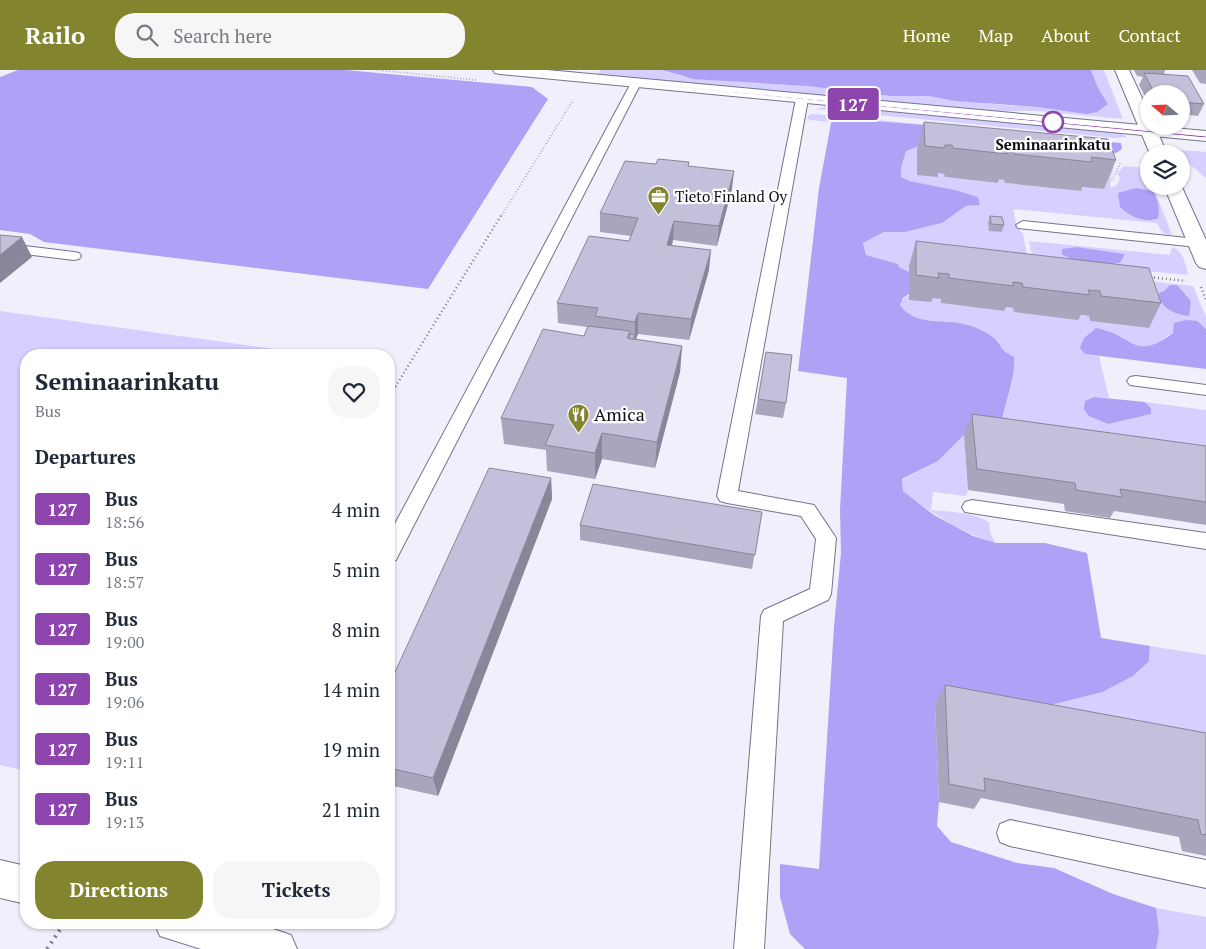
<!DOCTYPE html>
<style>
body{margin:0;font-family:"PT Serif",serif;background:#f6f6f7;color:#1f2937;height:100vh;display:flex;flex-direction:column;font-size:19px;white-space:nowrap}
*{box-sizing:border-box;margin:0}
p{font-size:16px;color:#747a83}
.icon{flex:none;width:28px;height:28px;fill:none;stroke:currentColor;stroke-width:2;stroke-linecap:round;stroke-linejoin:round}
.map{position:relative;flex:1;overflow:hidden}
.sheet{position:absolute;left:20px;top:279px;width:375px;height:580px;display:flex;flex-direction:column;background:#fff;border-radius:20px;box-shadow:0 1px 4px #0004}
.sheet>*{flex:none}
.badge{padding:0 10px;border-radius:4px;font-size:18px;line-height:32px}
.needle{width:32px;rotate:289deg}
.tools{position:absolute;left:1140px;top:15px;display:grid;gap:10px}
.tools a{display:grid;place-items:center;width:50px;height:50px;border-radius:50%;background:#fff;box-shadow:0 1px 4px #0004;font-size:25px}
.map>.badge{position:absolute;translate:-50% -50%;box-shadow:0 0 0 2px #fff}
h2{padding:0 15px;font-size:19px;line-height:45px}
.round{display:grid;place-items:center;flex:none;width:52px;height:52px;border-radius:20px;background:#f6f6f7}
.head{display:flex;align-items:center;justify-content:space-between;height:85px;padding:0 15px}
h1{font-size:24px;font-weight:700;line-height:38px}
.action{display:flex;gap:10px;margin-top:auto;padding:10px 15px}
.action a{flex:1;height:58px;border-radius:20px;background:#83842e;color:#fff;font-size:20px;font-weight:700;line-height:58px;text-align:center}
.action a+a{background:#f6f6f7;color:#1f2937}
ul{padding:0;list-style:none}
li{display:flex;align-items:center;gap:15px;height:60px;padding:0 15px}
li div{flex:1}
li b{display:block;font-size:19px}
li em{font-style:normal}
li .badge{min-width:55px;font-weight:700;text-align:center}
header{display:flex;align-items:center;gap:30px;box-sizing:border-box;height:70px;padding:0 25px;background:#83842e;color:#fff}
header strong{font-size:24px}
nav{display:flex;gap:28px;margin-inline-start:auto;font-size:18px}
.search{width:350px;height:45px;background:#f6f6f7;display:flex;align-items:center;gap:12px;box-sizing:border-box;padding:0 18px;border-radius:20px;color:#747a83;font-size:19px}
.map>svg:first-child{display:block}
.green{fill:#d5d0ff;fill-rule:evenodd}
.forest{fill:#aea1f6}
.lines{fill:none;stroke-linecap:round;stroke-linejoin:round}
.lane-casing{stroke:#75738b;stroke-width:2}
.street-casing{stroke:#75738b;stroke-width:2}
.secondary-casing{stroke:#75738b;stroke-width:2}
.path-far2{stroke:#7e7d87;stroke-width:2;stroke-dasharray:0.5 2.5;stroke-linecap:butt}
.path-far1{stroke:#7e7d87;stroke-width:2.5;stroke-dasharray:1 3;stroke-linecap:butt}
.path{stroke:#7e7d87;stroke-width:4;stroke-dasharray:2 5;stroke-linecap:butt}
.lane{fill:#fff;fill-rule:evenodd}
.street{fill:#fff;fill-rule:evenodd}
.secondary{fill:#fff;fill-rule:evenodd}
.wall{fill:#a8a5bc}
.shaded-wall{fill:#888699}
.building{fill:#c3c0db;stroke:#888699}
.line{fill:#8e44ad;stroke:#fff}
.stop-dot{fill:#fff;stroke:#8e44ad;stroke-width:2.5}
.labels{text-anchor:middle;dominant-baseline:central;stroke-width:4.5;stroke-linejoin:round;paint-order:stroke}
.far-stop-label{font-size:15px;font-weight:bold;fill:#0f0e17;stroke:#fefefe}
.far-poi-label{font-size:15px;fill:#0f0e17;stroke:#fefefe;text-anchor:start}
.poi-label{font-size:18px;fill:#0f0e17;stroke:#fefefe;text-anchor:start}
</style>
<header>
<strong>Railo</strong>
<div class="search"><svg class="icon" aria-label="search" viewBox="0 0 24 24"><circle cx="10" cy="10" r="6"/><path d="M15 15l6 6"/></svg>Search here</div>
<nav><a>Home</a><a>Map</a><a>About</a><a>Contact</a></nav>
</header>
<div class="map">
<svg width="1206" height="879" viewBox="0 0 1206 879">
<rect width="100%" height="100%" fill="#f0effb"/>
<g class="green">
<polygon points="600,0 662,0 683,7 807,16 890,26 929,26 1001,35 1038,37 1108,34 1098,18 1091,0 1104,0 1123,49 1038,41 985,41 598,5"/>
<polygon points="829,36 1101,61 1120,63 1127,67 1116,68 815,39"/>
<polygon points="811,44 815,44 939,56 832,48 831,52 809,50 807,47"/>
<path d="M922,75L937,103L944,104L945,107L997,113V109H1004L1005,113L1080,121V117L1103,119L1109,94L1114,97L1111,106L1110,118C1116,116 1118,115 1120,108L1117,103L1124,96L1146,98L1149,106V116H1153L1172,165C1163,165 1161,161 1157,153L1013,139L1017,157L1023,164L1028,189L909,202L899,197L898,194L866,185L863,173L884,162H905L942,153L966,136L980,135L977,127L955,120L908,111L901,107V98L906,81Z"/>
<polygon points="1180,80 1206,82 1206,108 1181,87 1181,84 1177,83"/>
<path d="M1029,171L1170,185L1172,177C1183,180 1186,195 1188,205L1033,190ZM1077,177L1125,184L1101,193L1066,187Z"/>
<path d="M1103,206L1193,216L1206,247V259L1205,257C1195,259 1183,260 1173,263C1161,268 1153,281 1137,277C1122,273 1108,252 1091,261L1085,284L1099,286L1109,328L1094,327L1085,331L1108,354L1151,338L1145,332L1206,340V412L999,356L1012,314L1014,287L1002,281L994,269L965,254L916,249L906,243L900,235C906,218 927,227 941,229V233L1004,241V237L1013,238L1014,242L1089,246L1090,251L1148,258Z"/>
<polygon points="0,241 318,285 26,285 26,701 0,695"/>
<path d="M964,365L968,420L966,426L933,422L931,440C950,442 972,442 989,452L990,462L995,473C960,462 932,443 903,421L902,410L938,391Z"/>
<polygon points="1150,576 1206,585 1206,685 1042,637 1149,591"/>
<polygon points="1156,838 1206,847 1206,879 1156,879"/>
</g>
<g class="forest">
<polygon points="18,0 345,0 532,17 548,29 428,219 44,172 30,164 0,160 0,7"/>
<polygon points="662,0 1091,0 1098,18 1108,34 1097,42 1087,44 1038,37 955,31 929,26 890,26 807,16 693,9"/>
<path d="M832,48L939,56L1121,73L1122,79L1116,83L925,74L906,81L901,98V107L909,111L955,120L978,127L980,135L966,136L942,153L905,162H884L863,173L866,185L898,194L899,197L909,202V224L903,228L900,235C914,256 942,249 964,254C974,256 987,262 995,269C1004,279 999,279 1014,287C1016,316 999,341 1000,370L964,365L938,391L902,409L903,421L934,445L973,466L996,473H1045L1087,483L1101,568L1150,576L1149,591L1133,606L1102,622L1042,637L935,635L939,732L937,756L951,772L1017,793L1054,798L1113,824L1156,838L1159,862L1156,879H805L790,864L780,827V794L819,799L834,556L841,483L840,440L847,308L798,301L819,118Z"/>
<path d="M1136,118L1153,121C1158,130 1160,139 1158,148C1145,154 1129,146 1120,137L1118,123Z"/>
<path d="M1077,177L1125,184L1120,193C1108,194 1074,192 1065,186C1061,184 1062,183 1062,179Z"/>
<path d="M1170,215H1177L1191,231L1189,246C1177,245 1158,238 1159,223L1164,221Z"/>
<path d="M1186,250L1197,251L1206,259V299L1085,284L1080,278L1084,268L1096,258C1133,264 1133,293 1173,263L1174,253Z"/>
<polygon points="1094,327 1145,332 1151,338 1151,344 1108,354 1089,346 1084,339 1085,331"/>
</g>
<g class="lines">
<defs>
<g id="lane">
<polygon points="636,10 641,13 399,484 396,490 389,492 389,465 631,13"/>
<polygon points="802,26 808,29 738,421 814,435 836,468 831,524 828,530 783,551 764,879 734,879 761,546 764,540 810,519 816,469 801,446 727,433 720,431 717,426 796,29"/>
<polygon points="1023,151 1197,169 1202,170 1204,173 1202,176 1197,177 1018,158 1016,155"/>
<polygon points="0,173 74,182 79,183 81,186 79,189 74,190 0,181"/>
<polygon points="1136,306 1206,315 1206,325 1130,315 1127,311 1130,307"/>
<polygon points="972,430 1206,463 1206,479 965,442 962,437 965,432"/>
<polygon points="1010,750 1206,790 1206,818 1010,776 1000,772 997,763 1000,754"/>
</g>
<g id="street">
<polygon points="1115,0 1129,0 1149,43 1149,56 1155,56 1167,84 1150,84"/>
<polygon points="1181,115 1206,170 1206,199 1199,197 1196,193 1164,116"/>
<polygon points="0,790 26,796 26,834 0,828"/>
<polygon points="154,852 252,852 291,865 297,879 201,879 160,866"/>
</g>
<polygon id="secondary" points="493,0 547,0 1206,61 1206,71 500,4 495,3"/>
</defs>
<use href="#lane" class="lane-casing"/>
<use href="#street" class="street-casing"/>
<use href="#secondary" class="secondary-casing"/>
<g class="path-far2">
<polyline points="377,0 476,10"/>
<polyline points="1112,110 1121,92"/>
<polyline points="502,145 573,30"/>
</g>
<g class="path-far1">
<polyline points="1150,207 1186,211"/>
<polyline points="1201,217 1206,230"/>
<polyline points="389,327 502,144"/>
</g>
<polyline class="path" points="47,879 65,852"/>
<use href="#lane" class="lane"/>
<use href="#street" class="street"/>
<use href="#secondary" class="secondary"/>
</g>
<g class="wall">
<polygon points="1134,0 1165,0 1164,4 1204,34 1198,46 1181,44 1181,24 1149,24 1149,34 1139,15 1143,7 1137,6"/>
<polygon points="1192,0 1206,0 1206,14 1200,13"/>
<polygon points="924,52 1116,90 1104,119 1082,117 1081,121 1005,113 1004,110 999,109 998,113 945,107 944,104 938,103 938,107 917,105 917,80"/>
<polygon points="689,96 732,119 717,176 673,170 672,176 709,200 689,270 638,264 635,270 682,276 680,302 655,398 602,389 595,409 547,401 546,380 504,374 501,348 584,266 587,257 558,253 557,233 629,171 631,166 600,162 600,143"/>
<polygon points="990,146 1004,155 1002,162 989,161 988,153"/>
<polygon points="916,171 1161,233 1149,258 1090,251 1089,246 1081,245 1078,250 1014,242 1013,238 1006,237 1004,241 941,233 941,229 933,228 931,232 909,230 909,196"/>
<polygon points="758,329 786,333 783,348 755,344"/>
<polygon points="972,344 1206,376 1206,455 1114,441 1110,448 1065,441 1064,434 968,420 964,365"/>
<polygon points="551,408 552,429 438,726 389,715 389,615"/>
<polygon points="762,442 752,499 580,470 580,455"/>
<polygon points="945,615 1206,663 1206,786 1182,781 1179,767 981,728 974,739 939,732 935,635"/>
</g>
<g class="shaded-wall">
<polygon points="734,101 732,119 717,176 719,156"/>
<polygon points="674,151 673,170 666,195 667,175"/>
<polygon points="22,167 32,187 0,213 0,185"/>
<polygon points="711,180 709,200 689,270 691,249"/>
<polygon points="638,243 638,264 629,286 629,279 635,265 635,252"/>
<polygon points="682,276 680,302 655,398 657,372"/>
<polygon points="602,363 602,389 595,409 595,383"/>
<polygon points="551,408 552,429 438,726 433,708"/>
</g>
<g class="building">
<polygon points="1144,3 1188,6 1204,34 1181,32 1181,24 1155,24"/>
<polygon points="924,52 1108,69 1116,90 1091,87 1092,92 1014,84 1014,81 1006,80 1007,84 953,78 952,75 945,75 945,78 925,76"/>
<polygon points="658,89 689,92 688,96 734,101 719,156 674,151 667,175 711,180 691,249 638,243 635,252 595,246 598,238 557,233 589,166 629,171 638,148 600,143 625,91 656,94"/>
<polygon points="990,146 1002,147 1004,155 991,154"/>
<polygon points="0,165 22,167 0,185"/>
<polygon points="916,171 1149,198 1161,233 1101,226 1100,221 1088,220 1090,225 1023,217 1022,213 1013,212 1013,216 949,208 949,204 938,203 939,208 916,205"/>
<polygon points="588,256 630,261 627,268 682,276 657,372 602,363 595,383 545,375 554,355 501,348 543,259 584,266"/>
<polygon points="630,264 635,265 633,269 630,269"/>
<polygon points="766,282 792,285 786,333 758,329"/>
<polygon points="972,344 1206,376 1206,432 1120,419 1122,427 1076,420 1075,413 977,399"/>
<polygon points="489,398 551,408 433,708 389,698 389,615"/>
<polygon points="593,414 762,442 755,485 580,455"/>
<polygon points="945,615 1206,663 1206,765 1201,764 1198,750 984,708 985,721 949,714"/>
</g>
<polygon class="line" points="497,0 500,0 1206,66 1206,68"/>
<defs>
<symbol id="office-pin" viewBox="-11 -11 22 30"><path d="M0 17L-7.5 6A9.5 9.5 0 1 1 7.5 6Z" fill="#83842e" stroke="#fefefe"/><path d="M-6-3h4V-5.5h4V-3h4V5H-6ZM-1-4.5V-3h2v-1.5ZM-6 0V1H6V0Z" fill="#fff"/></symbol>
<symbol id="restaurant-pin" viewBox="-11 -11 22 30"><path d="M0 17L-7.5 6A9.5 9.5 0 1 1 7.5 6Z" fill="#83842e" stroke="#fefefe"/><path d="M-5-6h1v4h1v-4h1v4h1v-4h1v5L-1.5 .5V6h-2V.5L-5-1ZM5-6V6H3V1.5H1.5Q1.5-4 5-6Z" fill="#fff"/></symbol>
</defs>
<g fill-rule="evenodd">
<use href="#office-pin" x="646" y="114" width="25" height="34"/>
<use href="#restaurant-pin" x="566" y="332" width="25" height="34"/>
</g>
<circle class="stop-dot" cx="1053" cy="52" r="10"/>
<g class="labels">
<g class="far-stop-label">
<text x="1053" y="74">Seminaarinkatu</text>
</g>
<g class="far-poi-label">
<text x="675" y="126">Tieto Finland Oy</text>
</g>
<g class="poi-label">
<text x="594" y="344">Amica</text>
</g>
</g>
</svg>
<div class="tools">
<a><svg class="needle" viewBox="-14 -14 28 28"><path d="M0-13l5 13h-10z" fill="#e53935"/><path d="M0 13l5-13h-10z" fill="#747a83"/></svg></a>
<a><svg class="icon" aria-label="layers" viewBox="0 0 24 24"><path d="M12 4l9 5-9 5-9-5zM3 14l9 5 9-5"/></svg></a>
</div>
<b class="badge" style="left:853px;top:34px;background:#8e44ad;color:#fff">127</b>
<section class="sheet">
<div class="head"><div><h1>Seminaarinkatu</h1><p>Bus</p></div><a class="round"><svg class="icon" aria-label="heart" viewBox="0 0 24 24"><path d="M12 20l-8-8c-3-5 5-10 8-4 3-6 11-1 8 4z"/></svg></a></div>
<h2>Departures</h2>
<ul>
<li><span class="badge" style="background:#8e44ad;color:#fff">127</span><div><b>Bus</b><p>18:56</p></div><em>4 min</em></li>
<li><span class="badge" style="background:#8e44ad;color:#fff">127</span><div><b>Bus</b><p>18:57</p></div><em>5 min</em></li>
<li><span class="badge" style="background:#8e44ad;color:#fff">127</span><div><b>Bus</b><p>19:00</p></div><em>8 min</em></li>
<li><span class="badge" style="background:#8e44ad;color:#fff">127</span><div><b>Bus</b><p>19:06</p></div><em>14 min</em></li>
<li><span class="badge" style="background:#8e44ad;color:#fff">127</span><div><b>Bus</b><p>19:11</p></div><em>19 min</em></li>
<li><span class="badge" style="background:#8e44ad;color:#fff">127</span><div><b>Bus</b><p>19:13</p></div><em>21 min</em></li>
</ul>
<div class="action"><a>Directions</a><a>Tickets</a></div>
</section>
</div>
